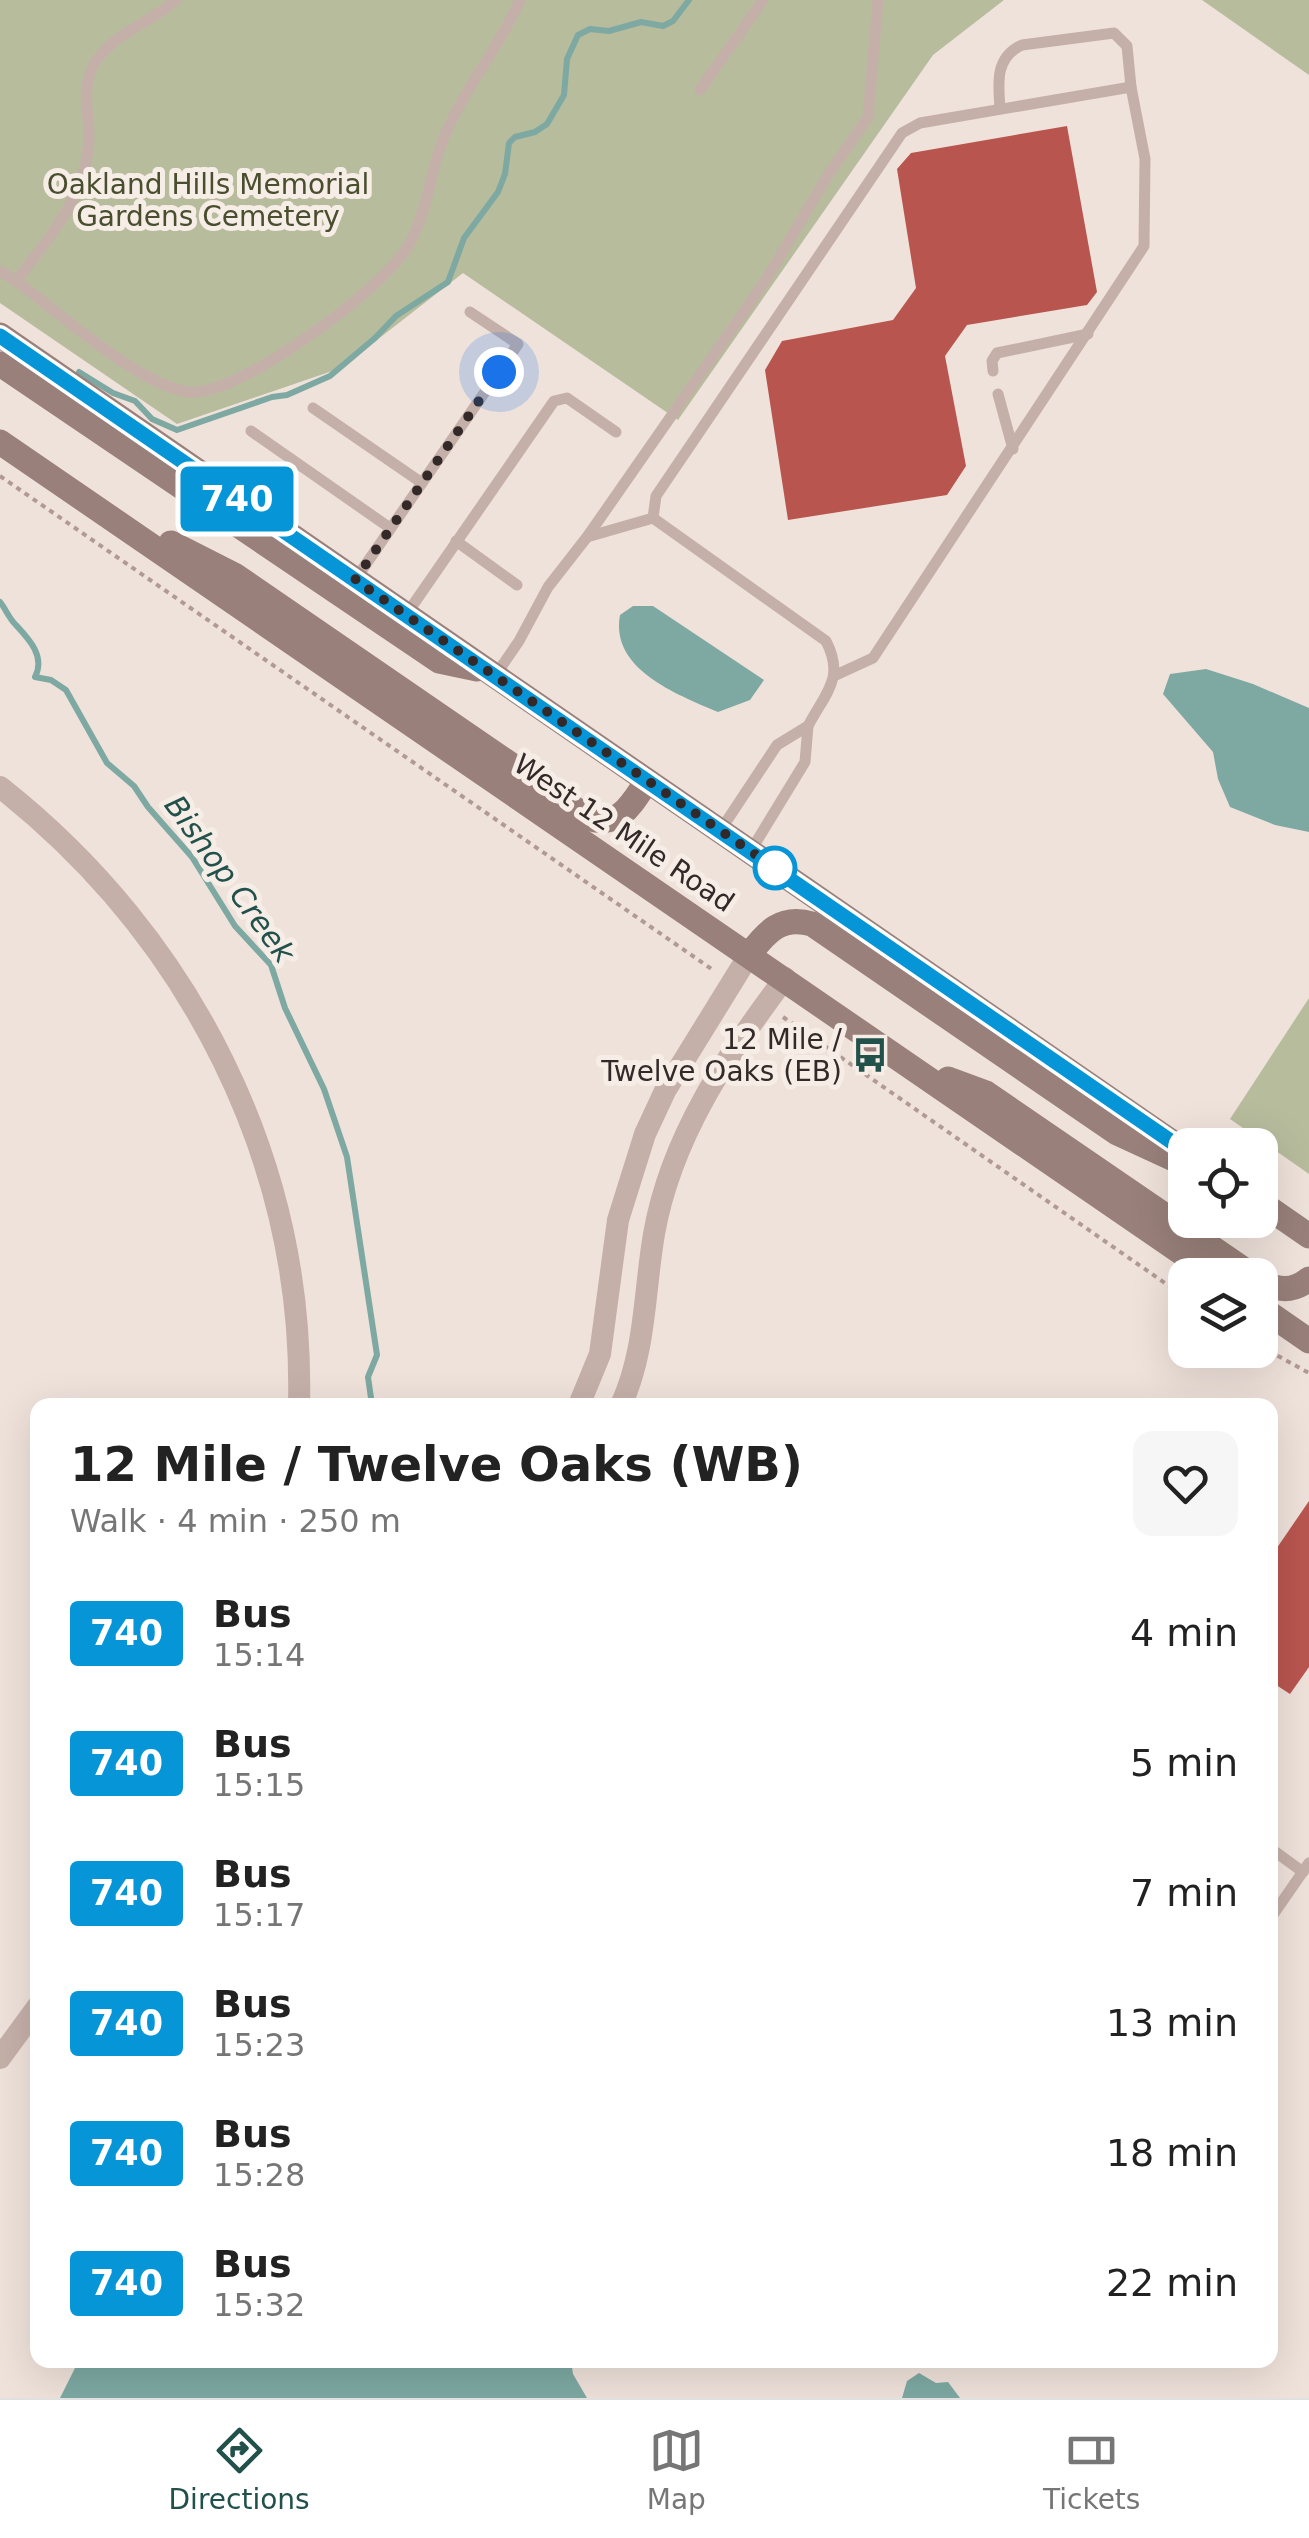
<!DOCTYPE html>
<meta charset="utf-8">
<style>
body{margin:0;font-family:"DejaVu Sans",sans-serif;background:#f6f6f6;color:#222;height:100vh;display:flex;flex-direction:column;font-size:38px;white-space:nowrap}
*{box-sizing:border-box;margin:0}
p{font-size:32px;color:#767676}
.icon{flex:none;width:55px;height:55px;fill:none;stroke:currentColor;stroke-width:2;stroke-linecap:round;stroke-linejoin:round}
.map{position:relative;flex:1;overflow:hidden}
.drawer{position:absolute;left:30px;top:1398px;width:1248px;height:970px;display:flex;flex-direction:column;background:#fff;border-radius:20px;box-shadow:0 10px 40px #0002}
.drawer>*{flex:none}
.badge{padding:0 20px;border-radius:8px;font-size:35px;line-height:65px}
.tools{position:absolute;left:1168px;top:1128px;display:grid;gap:20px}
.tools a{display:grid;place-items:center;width:110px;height:110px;border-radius:20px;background:#fff;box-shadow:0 10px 40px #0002;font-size:50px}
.you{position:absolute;width:50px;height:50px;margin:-25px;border:8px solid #fff;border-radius:50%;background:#1a73e8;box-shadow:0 0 0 15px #1a73e833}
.map>.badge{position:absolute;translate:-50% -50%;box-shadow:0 0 0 5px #fff}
.round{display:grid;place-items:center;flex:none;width:105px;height:105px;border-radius:20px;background:#f6f6f6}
.head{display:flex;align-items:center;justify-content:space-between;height:170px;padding:0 40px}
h1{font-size:48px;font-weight:700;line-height:75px}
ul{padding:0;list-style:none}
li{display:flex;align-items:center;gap:30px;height:130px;padding:0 40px}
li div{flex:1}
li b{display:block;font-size:38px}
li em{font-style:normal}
li .badge{min-width:110px;font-weight:700;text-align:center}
.dock{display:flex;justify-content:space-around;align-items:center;height:140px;border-top:2px solid #e0e0e0;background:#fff;font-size:28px;color:#767676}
.dock a{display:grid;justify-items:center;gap:5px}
.dock .on{color:#22504a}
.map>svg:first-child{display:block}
.green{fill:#b7bc9d}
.water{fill:#7da9a2}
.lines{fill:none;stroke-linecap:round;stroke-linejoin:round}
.stream{stroke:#7da9a2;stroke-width:6}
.building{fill:#b9554f}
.path{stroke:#b19a93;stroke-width:4;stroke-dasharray:5 5;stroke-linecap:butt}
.service{stroke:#c5b0a9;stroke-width:11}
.minor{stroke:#c5b0a9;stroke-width:22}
.secondary{stroke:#99807a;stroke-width:25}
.line-casing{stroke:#fff;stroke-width:22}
.line{stroke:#0696d7;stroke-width:15}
.walk{stroke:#332928;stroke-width:10;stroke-dasharray:0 18}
.stop-dot{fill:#fff;stroke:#0696d7;stroke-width:5}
.labels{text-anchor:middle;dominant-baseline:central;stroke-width:10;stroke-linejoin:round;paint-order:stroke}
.park-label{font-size:28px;fill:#494f2e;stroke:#f7ede7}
.street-label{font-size:28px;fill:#332928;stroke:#f7ede7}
.poi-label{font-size:28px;fill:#332928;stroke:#f7ede7;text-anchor:end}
.water-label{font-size:30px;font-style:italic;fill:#22504a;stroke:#f7ede7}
</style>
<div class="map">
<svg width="1309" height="2398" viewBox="0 0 1309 2398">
<rect width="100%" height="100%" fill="#efe2db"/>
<g class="green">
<polygon points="0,0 1004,0 933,55 678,420 463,273 341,368 177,424 0,303"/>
<polygon points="1202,0 1309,0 1309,75"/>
<polygon points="1309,998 1309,1174 1230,1119"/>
</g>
<g class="water">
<path d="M633,606H653L764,680L750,700L718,712C676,694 610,669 620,615Z"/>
<polygon points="1206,669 1253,684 1309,708 1309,832 1275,825 1230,807 1218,779 1213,752 1163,694 1170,674"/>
<polygon points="79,2360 571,2360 573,2374 587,2398 60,2398"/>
<polygon points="919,2373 936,2383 948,2382 960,2398 902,2398 907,2381"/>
</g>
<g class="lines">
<g class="stream">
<polyline points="79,372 113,393 135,401 152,419 177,430 272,397 287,395 330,376 375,338 396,316 448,282 464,238 498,192 505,174 509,143 515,137 535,132 547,124 564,95 567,59 578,35 590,29 609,31 641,22 663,26 673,21 689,0"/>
<path d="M0,602C5,608 9,618 15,624C28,638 46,656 35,677L51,680L66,690L107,763L134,786L148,807L192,857L235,926L271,965L285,1008L324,1089L347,1157L377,1355L368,1377L372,1405"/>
</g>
</g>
<g class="building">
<polygon points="1067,126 1097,292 1087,305 967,325 945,356 966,466 947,495 788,520 765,370 782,341 893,320 916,288 897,169 911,153"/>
<polygon points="1309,1501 1309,1667 1290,1694 1270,1681 1270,1558"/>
</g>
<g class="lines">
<g class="path">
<polyline points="0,476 713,970"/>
<polyline points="783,1017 1185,1297"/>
<polyline points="1260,1346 1309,1373"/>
</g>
<g class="service">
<polyline points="700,90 763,0"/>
<path d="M1000,108C998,83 995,57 1022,45L1114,33L1127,46L1131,87"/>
<path d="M0,271L16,281C49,239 88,193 89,137C89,114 82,90 92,68C109,34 150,24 176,0"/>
<path d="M16,281C60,313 137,384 188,392C237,398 381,290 407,248C430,210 429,166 449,126C469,82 501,44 520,0"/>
<polyline points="993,371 992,361 997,353 1088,334"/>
<polyline points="998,394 1013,449"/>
<polyline points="313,408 422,483"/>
<polyline points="251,431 390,528"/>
<polyline points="653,518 656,496 902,133 920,123 1131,87 1145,159 1144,246 873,658 836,675"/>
<path d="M653,518L826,641C845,678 826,692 808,726"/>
<polyline points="587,537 653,518"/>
<polyline points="456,541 517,585"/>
<polyline points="355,580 518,344 470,312"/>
<polyline points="406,615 554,401 567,398 616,432"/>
<polyline points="495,676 519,641 548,587 587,537 766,280 828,175 868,117 878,0"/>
<polyline points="720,831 777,745 808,726 805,762 750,852"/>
<polyline points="1270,1848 1303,1872"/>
<polyline points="1270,1919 1309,1863"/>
</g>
<g class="minor">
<path d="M0,787C190,937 305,1161 299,1405"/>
<polyline points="579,1405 600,1354 618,1220 645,1134 665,1091 749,955"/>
<path d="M621,1405C646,1351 644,1292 654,1234C671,1137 727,1055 785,978"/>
<polyline points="0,2058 38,2006"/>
</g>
<g class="secondary">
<polyline points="0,335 1185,1151"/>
<polyline points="0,364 439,661 477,669"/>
<polyline points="0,442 1214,1275"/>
<path d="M171,543L236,576L590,819C621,827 632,803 647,781"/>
<path d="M749,955C766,932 781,915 812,924L1117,1133L1180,1162"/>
<polyline points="948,1079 986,1093 1252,1275"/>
<polyline points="1260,1202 1309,1236"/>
<path d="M1260,1280C1277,1291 1293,1292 1309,1279"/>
<polyline points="1260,1307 1309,1341"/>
</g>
</g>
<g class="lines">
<defs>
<polyline id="line" points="0,336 1185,1151"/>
</defs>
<use href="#line" class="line-casing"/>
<use href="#line" class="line"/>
<polyline class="walk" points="499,372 355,580 775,868"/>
</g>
<defs>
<symbol id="bus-bare" viewBox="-9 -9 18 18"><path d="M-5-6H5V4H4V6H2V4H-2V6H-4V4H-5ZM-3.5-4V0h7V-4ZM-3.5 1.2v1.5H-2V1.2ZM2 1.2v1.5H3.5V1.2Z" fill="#22504a" stroke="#f7ede7" stroke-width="2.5" paint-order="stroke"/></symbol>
</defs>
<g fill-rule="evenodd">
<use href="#bus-bare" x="845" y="1030" width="50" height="50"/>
</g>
<circle class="stop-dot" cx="775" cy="868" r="20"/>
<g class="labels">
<g class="park-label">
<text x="208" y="184">Oakland Hills Memorial<tspan x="208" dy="32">Gardens Cemetery</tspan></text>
</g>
<g class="street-label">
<text transform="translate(624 833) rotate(34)">West 12 Mile Road</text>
</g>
<g class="poi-label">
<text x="842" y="1039">12 Mile /<tspan x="842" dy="32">Twelve Oaks (EB)</tspan></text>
</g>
<g class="water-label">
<text transform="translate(230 879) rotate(54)">Bishop Creek</text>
</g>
</g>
</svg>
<div class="tools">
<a><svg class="icon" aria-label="locate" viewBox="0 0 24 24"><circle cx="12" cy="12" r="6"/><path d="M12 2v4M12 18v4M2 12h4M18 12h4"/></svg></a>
<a><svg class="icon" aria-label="layers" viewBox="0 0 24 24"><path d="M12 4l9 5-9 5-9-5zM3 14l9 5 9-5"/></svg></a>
</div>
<div class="you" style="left:499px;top:372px"></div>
<b class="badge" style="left:237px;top:499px;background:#0696d7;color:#fff">740</b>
<section class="drawer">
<div class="head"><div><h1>12 Mile / Twelve Oaks (WB)</h1><p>Walk · 4 min · 250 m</p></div><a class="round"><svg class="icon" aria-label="heart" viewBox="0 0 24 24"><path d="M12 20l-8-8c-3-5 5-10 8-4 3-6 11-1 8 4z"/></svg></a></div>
<ul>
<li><span class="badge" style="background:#0696d7;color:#fff">740</span><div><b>Bus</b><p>15:14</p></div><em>4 min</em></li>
<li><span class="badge" style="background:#0696d7;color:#fff">740</span><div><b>Bus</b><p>15:15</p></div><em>5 min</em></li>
<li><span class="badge" style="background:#0696d7;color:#fff">740</span><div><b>Bus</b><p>15:17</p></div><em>7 min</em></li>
<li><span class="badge" style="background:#0696d7;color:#fff">740</span><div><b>Bus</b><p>15:23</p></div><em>13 min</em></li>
<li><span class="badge" style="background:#0696d7;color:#fff">740</span><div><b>Bus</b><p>15:28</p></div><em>18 min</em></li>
<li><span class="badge" style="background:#0696d7;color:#fff">740</span><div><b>Bus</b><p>15:32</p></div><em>22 min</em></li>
</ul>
</section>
</div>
<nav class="dock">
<a class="on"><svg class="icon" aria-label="directions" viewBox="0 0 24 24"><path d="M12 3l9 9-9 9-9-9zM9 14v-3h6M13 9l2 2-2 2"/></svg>Directions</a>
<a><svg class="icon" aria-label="map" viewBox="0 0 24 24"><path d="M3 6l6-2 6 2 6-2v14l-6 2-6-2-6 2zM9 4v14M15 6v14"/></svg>Map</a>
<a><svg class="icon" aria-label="tickets" viewBox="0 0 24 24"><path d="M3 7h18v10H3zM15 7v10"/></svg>Tickets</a>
</nav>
